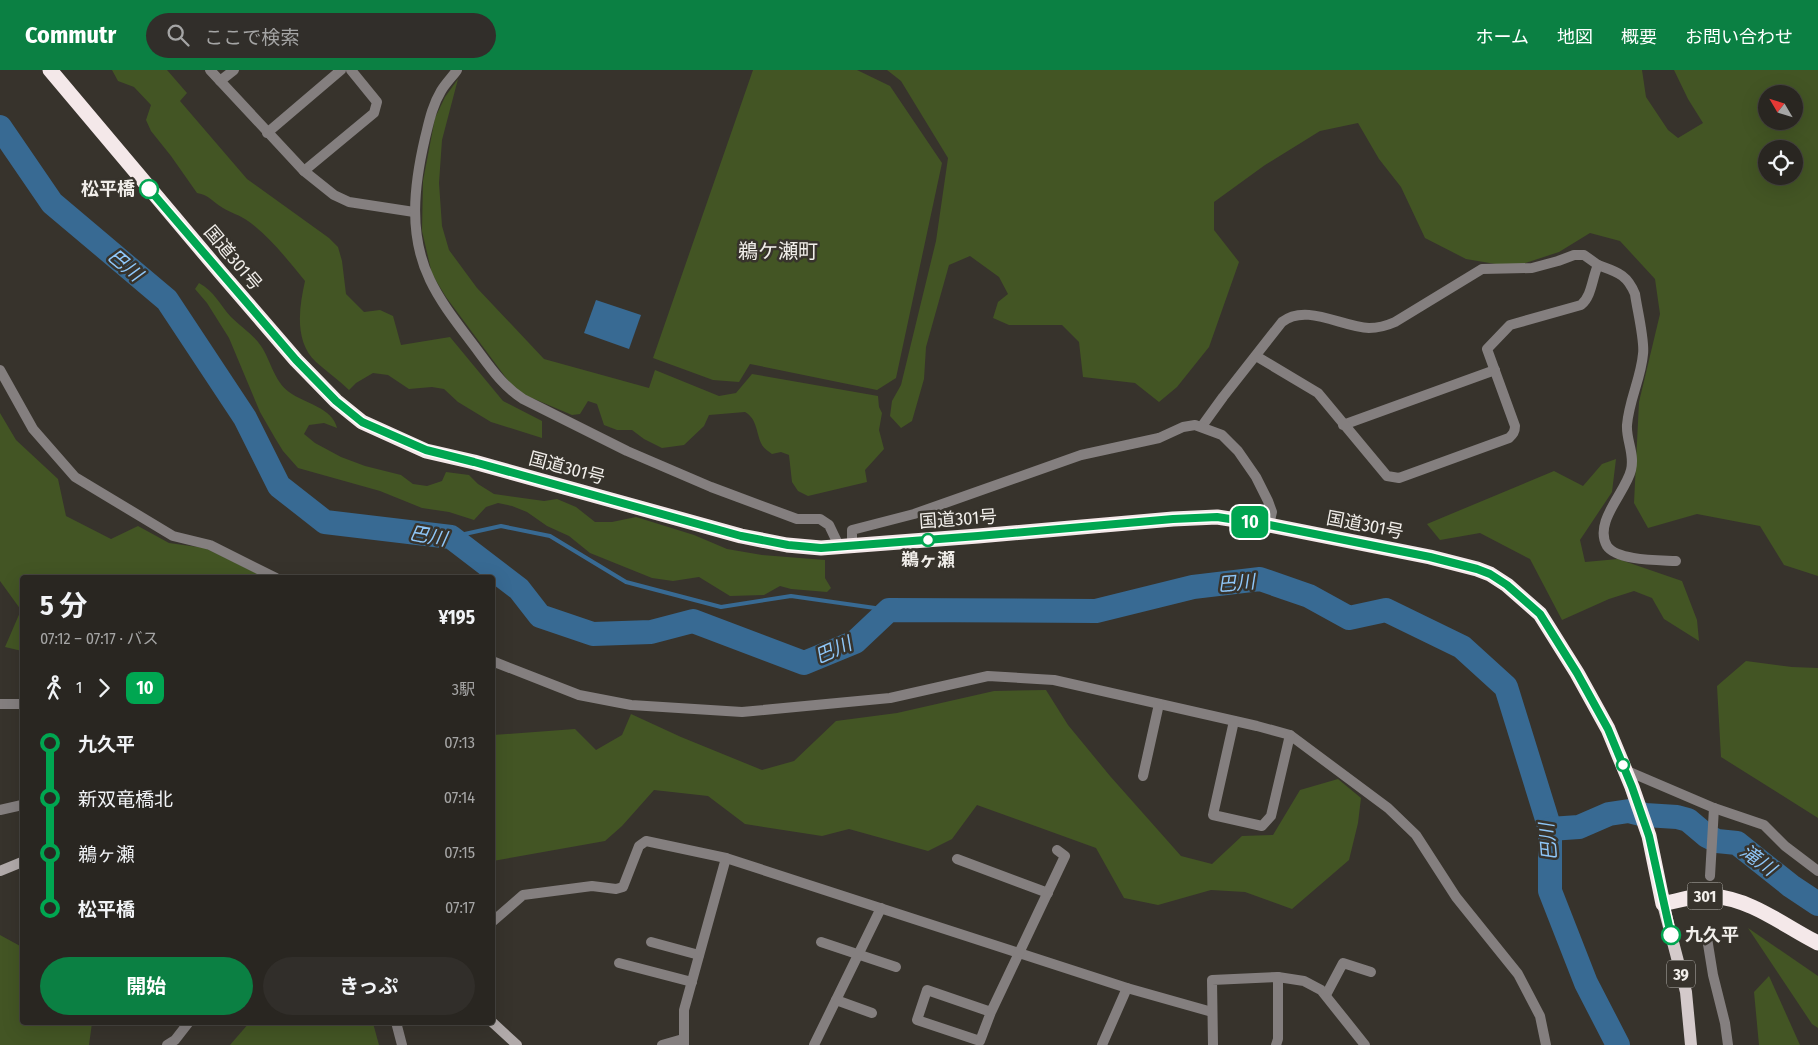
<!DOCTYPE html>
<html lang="ja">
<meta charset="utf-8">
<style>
body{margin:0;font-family:"Fira Sans Condensed","Noto Sans JP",sans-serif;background:#312e2a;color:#f1f3f6;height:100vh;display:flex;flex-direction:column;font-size:19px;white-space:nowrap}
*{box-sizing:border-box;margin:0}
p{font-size:16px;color:#a5a5a5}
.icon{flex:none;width:28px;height:28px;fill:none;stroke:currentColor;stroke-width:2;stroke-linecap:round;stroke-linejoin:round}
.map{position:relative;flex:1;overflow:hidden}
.panel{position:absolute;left:20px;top:505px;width:475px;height:450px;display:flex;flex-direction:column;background:#292621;border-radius:5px;box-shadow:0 5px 20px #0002,0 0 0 1px #45433f}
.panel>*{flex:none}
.badge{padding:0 10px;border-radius:8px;font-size:18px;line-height:32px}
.needle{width:32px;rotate:308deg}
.fabs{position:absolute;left:1758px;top:15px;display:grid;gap:10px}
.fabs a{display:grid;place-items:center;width:45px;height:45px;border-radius:50%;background:#292621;box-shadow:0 5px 20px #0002,0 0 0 1px #45433f;font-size:25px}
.map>.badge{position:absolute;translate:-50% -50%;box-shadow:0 0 0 2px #fff}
.legs{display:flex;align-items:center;gap:8px;height:55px;padding:0 20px;font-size:16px}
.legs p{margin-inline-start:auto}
.overview{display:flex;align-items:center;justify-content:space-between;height:85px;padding:0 20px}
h1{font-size:28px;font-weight:700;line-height:38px}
.action{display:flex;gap:10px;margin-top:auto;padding:10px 20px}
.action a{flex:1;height:58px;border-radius:30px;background:#0b8043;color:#fff;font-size:20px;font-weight:700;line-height:58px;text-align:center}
.action a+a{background:#312e2a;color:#f1f3f6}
ul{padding:0 20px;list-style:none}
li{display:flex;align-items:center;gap:18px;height:55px;font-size:19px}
li i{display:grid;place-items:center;width:8px;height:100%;margin:0 6px;background:currentColor}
li i::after{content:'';width:12px;height:12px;margin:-6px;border:4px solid;border-radius:50%;background:#292621}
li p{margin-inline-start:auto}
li:first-child i{background:linear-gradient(#0000 50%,currentColor 0)}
li:last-child i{background:linear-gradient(currentColor 50%,#0000 0)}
header{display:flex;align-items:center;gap:30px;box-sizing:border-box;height:70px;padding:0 25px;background:#0b8043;color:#fff}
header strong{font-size:24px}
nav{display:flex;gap:28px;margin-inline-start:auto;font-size:18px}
.search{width:350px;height:45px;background:#312e2a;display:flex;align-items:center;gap:12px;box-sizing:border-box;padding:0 18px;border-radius:28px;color:#a5a5a5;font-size:19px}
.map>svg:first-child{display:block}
.green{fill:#435524;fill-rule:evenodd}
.water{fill:#386a93}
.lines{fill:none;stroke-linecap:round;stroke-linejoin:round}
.stream{stroke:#386a93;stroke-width:4}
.river{stroke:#386a93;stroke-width:24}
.street{stroke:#847f7f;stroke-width:10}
.secondary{stroke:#b1aaaa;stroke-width:10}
.primary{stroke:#d4cacb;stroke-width:12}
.highway{stroke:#f4e8e9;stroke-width:15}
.line-1-casing{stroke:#fff;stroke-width:11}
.line-1{stroke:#00a651;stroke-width:8}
.stop-1-dot{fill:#fff;stroke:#00a651;stroke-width:2.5}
.labels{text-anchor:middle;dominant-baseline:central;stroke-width:5;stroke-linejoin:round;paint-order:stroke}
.shield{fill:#37332c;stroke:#b9b6b1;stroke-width:1}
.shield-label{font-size:16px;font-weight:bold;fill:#f1eeea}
.stop-label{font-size:18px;font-weight:bold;fill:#f1eeea;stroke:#37332c;text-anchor:end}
.street-label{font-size:18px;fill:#f1eeea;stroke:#37332c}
.water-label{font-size:19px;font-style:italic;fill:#8fc7f9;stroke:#37332c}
.quarter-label{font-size:20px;fill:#f1eeea;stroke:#37332c}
</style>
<header>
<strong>Commutr</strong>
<div class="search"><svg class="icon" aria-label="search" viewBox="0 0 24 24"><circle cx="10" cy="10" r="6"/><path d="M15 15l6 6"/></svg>ここで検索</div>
<nav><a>ホーム</a><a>地図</a><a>概要</a><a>お問い合わせ</a></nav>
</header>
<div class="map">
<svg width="1818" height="975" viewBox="0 0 1818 975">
<rect width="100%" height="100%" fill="#37332c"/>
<g class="green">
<path d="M112,0H167L187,23L180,31L247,109L329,168L338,177L342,191L346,224L364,242L380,240L393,246L401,275L450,267L503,331L542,351V368L491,352L458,332L444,319L432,317L409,319L388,305L373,303L356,313L349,320C339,310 326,301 316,292C294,271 299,238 305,211C287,189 270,167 248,151C240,145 231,143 223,138C213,132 209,125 197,123L171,86L151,61L146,50L151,35L134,17L118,11Z"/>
<polygon points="753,0 857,0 890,16 942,93 896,308 877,320 750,294 739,312 713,310 653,288"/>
<path d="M887,0H1642L1646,27L1668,60L1678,68L1703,53L1688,29L1674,0H1818V506L1784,495L1760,456L1697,444L1648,458L1634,433L1639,332L1660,244L1655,209L1620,171L1590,163L1559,182L1513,197L1466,189L1425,168L1401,117L1379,89L1358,53L1320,61L1265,95L1214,132V160L1239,192L1209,277L1177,317L1159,332L1135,313L1083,307L1079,272L1062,255H1009L993,248L998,232L1008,224L999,207L970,186L949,195L926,277L924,309L912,351L901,358L890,346L892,331L901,315L936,171L948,88L901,11ZM1766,24H1794V51H1766ZM1766,79H1794V106H1766Z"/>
<path d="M458,9L442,70L439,113L442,156L449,180L477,218L544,289L649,318L655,300L719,326L736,323L752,304L878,326L879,337L882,343L879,360L884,379L865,400L867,412L808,426L798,421L792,412L789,385L781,382L772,384C768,381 763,378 761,373C756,361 757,349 745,342L709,345L704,356L684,375L662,378L644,369L632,360H617L604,355L597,334L588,331L580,344L572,345L525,325L512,316L446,227L432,204L422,161L423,111L435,48L445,27Z"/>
<path d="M199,213C214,221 220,235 231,247C241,257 253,264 261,276C271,291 274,311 289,322C304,333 333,338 337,358L324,353L309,355L304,364L315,373L341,387L365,396L401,405L413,414L427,416L442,411L446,402L469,405L478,414L494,424L544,431L557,429L576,437L595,452H612L636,447L694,465L727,479L762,485L825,490V508L831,518L827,522L791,519L780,516L764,525L730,526L699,507L673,511L652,508L590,483L569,466L547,456L527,442L512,436L498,433L486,437L474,450L449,442L422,438L380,421L298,398L283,381L275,368L260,342L229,268L207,233L195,219Z"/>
<polygon points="0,343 16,370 58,409 66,446 111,469 138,456 169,473 205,478 264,507 22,508 22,581 5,577 21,540 0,511"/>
<polygon points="1616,389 1612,422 1580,470 1585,492 1618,489 1682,511 1697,550 1699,571 1664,549 1652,528 1634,521 1609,529 1562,550 1530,489 1480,463 1440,470 1427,454 1554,401 1583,416 1602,394"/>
<polygon points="1746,591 1792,597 1818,598 1818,748 1721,687 1717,616"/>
<polygon points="1046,620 1068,655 1110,706 1181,786 1212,794 1242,766 1273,765 1300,720 1338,709 1361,728 1358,753 1349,790 1292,839 1245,822 1211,820 1158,835 1124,828 1096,778 977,735 952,769 928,781 849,759 822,766 745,754 708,726 654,720 622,756 605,771 493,791 493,665 575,659 596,680 622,665 631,644 681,667 762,700 794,691 836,651 897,643 994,621"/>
<polygon points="1748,858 1818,906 1818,958 1812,954"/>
<polygon points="0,865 22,877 22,952 92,953 89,975 0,975"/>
<polygon points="1769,906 1800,975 1759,975 1754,922"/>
<polygon points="249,953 373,953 379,975 230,975"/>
</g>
<polygon class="water" points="596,230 641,245 629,279 584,263"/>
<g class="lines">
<polyline class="stream" points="451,467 501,456 550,466 626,512 721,537 791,526 889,540"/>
<g class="river">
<polyline points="0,57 52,133 167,230 245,348 279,416 325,452 451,467 519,519 540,546 593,564 651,562 693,551 804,593 855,572 889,540 1096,541 1193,517 1260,509 1309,526 1349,548 1386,540 1462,577 1506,617 1550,759 1550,821 1586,913 1618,975"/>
<polyline points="1550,759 1579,757 1609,744 1629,741 1645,745 1677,747 1688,750 1707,766 1717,771 1737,773 1791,816 1818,834"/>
</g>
<g class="street">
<polyline points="210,0 304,101 334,125 349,132 414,142"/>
<path d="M457,0C452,7 445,14 441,21C432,36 429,52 425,68C414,115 408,165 430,210C441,233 457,253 472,273C488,294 501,315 523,329L627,381L711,417L797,449H820L829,455L839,476"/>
<polyline points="220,11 234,0"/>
<polyline points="267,63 341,0"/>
<polyline points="304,101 374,43 377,32 351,0"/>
<path d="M1598,195C1617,202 1627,204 1635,224C1637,239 1645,271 1643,284C1641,308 1629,330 1627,355C1626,370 1635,384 1631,400C1626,422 1593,452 1607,476C1617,491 1660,490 1676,491"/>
<polyline points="0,300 33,359 75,407 173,466 210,475 276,508"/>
<polyline points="1343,355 1495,300"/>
<path d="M1202,356L1223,327L1282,252C1306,233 1342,257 1369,258C1378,258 1386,256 1395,252L1482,199L1532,198L1558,191L1574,185H1584L1598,195C1592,208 1592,226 1581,235L1510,255L1487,279L1515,356C1515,362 1513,364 1509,368L1399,408L1387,406L1318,323L1256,286"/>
<polyline points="852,475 852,460 914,444 1081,385 1159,368 1183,357 1195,355 1222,365 1238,381 1256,407 1268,431 1272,442 1269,455"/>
<polyline points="492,591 579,625 631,635 742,642 890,628 988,606 1054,610 1257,656 1290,665 1388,738 1416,765 1456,827 1518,904 1540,946 1546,975"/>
<polyline points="0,634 22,634"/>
<polyline points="1234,651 1213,745 1262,756 1271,746 1290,665"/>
<polyline points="1625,700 1714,738 1764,755 1785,776 1818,801"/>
<polyline points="1143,706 1159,634"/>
<polyline points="0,740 22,735"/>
<polyline points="957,789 1048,823"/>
<polyline points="1710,806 1714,738"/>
<polyline points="492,852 523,825 592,816 616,819 623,817 639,776 646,771 726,788 1127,918 1212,942"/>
<polyline points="1707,868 1713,905 1725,953 1728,975"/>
<polyline points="651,872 699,885"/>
<polyline points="821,872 896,897"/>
<polyline points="619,893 692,912"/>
<polyline points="1278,907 1304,911 1321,920 1365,975"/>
<polyline points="1326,925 1343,893 1371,902"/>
<polyline points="836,930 872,943"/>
<polyline points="991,942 927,920 917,950 980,971 991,942 1065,786 1057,780"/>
<polyline points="396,952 402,975"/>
<polyline points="167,975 175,970 189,952"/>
<polyline points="662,975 683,969"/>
<polyline points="684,975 684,940 726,788"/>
<polyline points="814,975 881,838"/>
<polyline points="1102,975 1127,918"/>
<polyline points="1213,975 1212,910 1278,907 1278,969 1276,975"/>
</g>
<g class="secondary">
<polyline points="0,801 22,792"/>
<polyline points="492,952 517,975"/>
</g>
<polyline class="primary" points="1663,834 1686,922 1691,975"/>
<path class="highway" d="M50,0L221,203L296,290L336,331L362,352L426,381L474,392L741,466L787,475L821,478L978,466L1173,449L1217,447L1269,455L1430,487L1477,499L1490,504L1507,515L1540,544L1577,603L1608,659L1632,717L1649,766L1663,834C1679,830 1696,825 1712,826C1752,829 1784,856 1818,873"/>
</g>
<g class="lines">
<defs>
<polyline id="line-1" points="149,119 296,290 336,331 362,352 426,380 474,392 741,466 788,475 821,478 978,466 1173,449 1217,447 1269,455 1430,487 1477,499 1490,504 1507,515 1540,544 1577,603 1608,659 1632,717 1649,766 1671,865"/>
</defs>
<use href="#line-1" class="line-1-casing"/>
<use href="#line-1" class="line-1"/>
</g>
<g class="stop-1-dot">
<circle cx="149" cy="119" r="9"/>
<circle cx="928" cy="470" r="6"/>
<circle cx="1623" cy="695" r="6"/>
<circle cx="1671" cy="865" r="9"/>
</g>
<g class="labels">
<g class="shield">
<rect x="1687.5" y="812.5" width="35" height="27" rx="4"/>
<rect x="1667" y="890.5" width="28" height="27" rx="4"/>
</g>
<g class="shield-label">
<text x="1705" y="826">301</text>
<text x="1681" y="904">39</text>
</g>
<g class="stop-label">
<text x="135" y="119">松平橋</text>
<text x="928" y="490" text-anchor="middle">鵜ヶ瀬</text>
<text x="1685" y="865" text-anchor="start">九久平</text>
</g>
<g class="street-label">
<text transform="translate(233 188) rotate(50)">国道301号</text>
<text transform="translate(567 398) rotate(15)">国道301号</text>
<text transform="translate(958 449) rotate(-4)">国道301号</text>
<text transform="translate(1365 455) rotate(11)">国道301号</text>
</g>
<g class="water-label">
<text transform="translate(125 195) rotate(40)">巴川</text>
<text transform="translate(428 466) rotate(10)">巴川</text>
<text transform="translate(1236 513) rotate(-5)">巴川</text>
<text transform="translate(833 580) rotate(-24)">巴川</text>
<text transform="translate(1548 772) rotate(-95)">巴川</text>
<text transform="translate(1758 790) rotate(36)">滝川</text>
</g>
<g class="quarter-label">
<text x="778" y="181">鵜ケ瀬町</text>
</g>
</g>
</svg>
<div class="fabs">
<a><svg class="needle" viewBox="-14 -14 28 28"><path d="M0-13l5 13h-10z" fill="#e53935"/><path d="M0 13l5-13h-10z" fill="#a5a5a5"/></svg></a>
<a><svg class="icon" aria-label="locate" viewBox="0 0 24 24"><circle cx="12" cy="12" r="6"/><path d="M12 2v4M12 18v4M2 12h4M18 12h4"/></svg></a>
</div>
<b class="badge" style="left:1250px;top:452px;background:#00a651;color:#fff">10</b>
<section class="panel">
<div class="overview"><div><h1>5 分</h1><p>07:12 – 07:17 · バス</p></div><b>¥195</b></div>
<div class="legs"><svg class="icon" aria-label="walk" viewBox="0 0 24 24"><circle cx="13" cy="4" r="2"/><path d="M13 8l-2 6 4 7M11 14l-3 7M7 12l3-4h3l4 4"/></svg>1<svg class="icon" aria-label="forward" viewBox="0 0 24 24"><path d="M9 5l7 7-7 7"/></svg><b class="badge" style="background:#00a651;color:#fff">10</b><p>3駅</p></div>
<ul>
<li><i style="color:#00a651"></i><b>九久平</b><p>07:13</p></li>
<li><i style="color:#00a651"></i><span>新双竜橋北</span><p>07:14</p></li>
<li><i style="color:#00a651"></i><span>鵜ヶ瀬</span><p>07:15</p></li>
<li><i style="color:#00a651"></i><b>松平橋</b><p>07:17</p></li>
</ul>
<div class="action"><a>開始</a><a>きっぷ</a></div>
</section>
</div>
